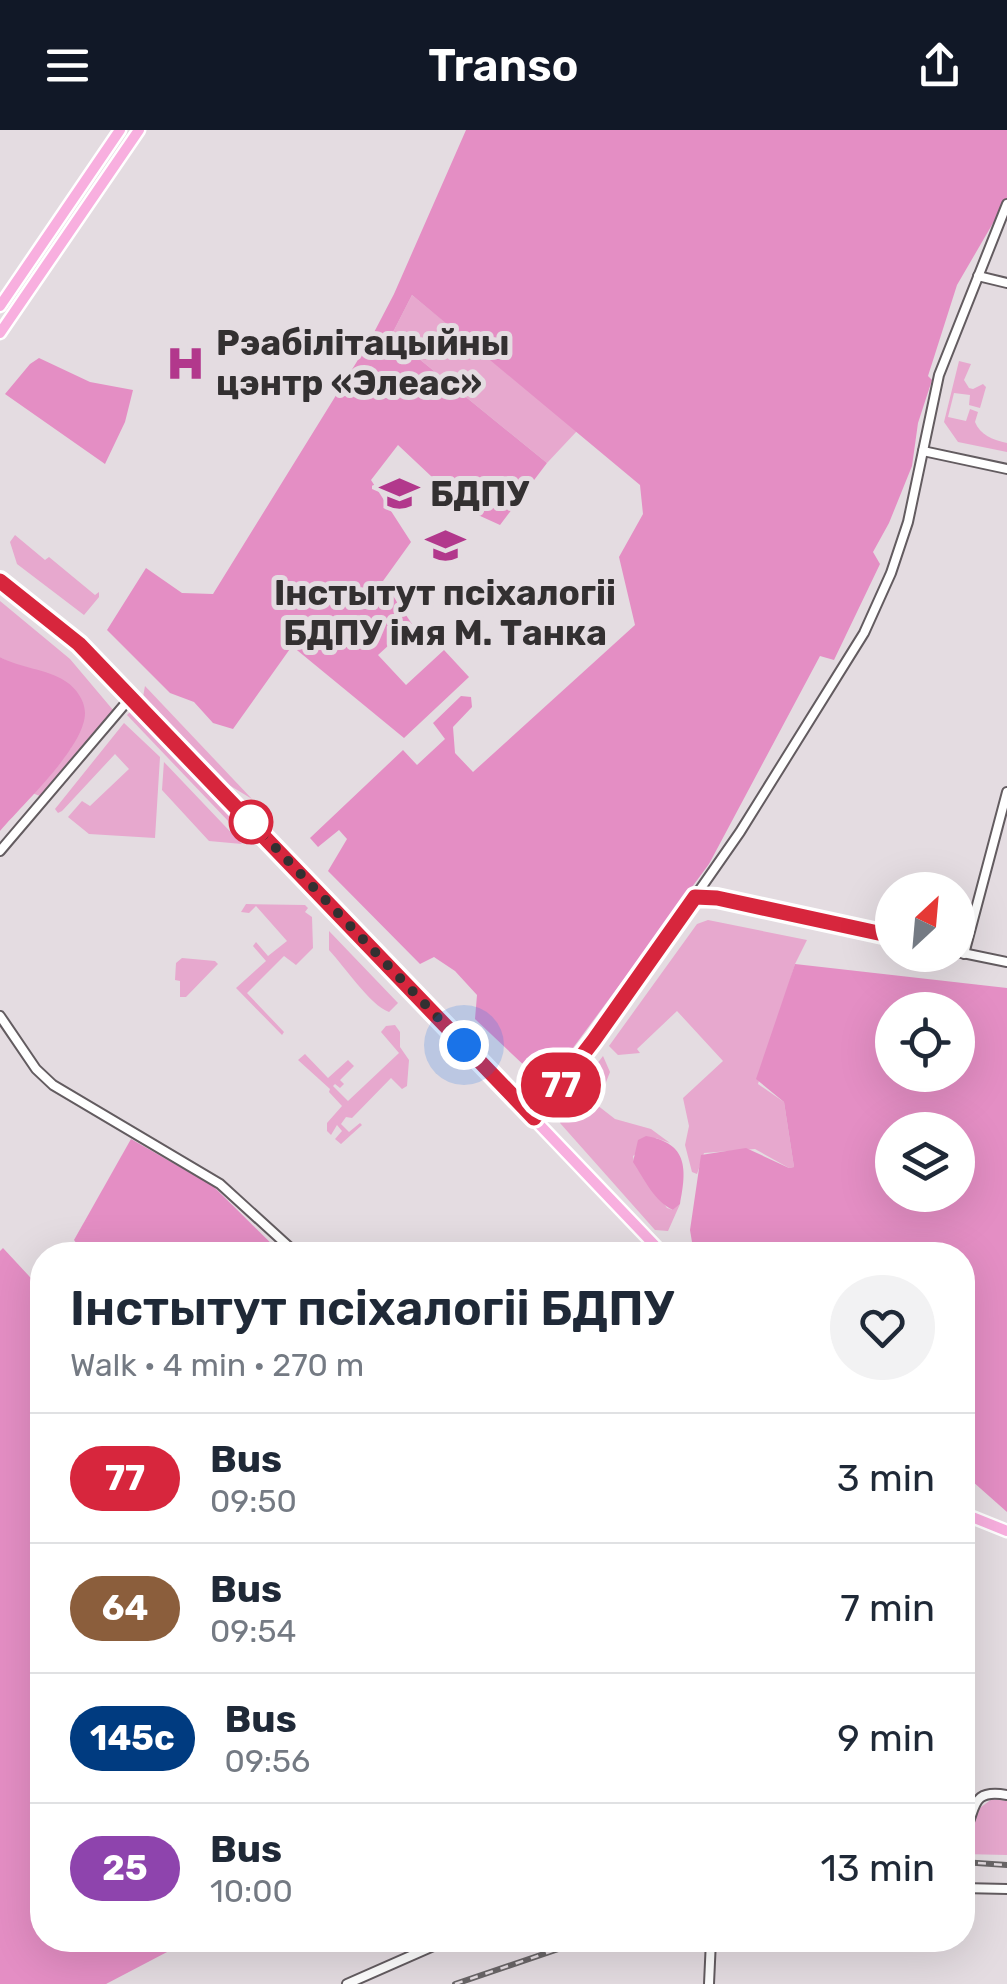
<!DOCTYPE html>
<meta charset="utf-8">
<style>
body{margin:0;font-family:Rubik,sans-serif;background:#f2f2f3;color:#1f2937;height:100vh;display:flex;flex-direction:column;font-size:38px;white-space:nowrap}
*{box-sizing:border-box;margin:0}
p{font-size:32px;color:#747a83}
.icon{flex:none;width:55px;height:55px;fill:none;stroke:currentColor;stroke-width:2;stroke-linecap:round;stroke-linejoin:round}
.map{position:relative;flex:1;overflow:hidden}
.drawer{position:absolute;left:30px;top:1112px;width:945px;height:710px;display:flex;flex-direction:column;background:#fff;border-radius:40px;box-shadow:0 10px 40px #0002}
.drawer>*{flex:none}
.badge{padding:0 20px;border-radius:32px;font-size:35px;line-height:65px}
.needle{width:65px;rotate:26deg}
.tools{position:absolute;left:875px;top:742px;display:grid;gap:20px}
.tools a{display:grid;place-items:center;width:100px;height:100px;border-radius:50%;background:#fff;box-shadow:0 10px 40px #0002;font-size:50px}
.you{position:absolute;width:50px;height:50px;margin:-25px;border:8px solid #fff;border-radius:50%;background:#1a73e8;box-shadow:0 0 0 15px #1a73e833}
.map>.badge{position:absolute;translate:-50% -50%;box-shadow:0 0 0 5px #fff}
.round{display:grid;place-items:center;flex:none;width:105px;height:105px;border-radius:52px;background:#f2f2f3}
.head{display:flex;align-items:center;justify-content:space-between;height:170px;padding:0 40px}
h1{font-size:48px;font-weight:600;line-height:75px}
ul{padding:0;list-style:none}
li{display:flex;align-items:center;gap:30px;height:130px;padding:0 40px;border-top:2px solid #e0e1e3}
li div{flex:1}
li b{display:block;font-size:38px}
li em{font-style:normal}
li .badge{min-width:110px;font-weight:700;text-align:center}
header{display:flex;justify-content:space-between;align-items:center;height:130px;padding:0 40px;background:#111827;color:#fff;font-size:45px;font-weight:600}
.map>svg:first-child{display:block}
.green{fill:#e7a8ce}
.forest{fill:#e48ec4;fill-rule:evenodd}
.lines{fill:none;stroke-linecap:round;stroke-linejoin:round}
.minor-casing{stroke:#635c60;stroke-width:12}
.major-casing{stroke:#fff;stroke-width:15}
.minor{stroke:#fff;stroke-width:8}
.major{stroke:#f8afdf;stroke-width:10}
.rail-casing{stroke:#696567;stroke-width:6}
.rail{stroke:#e4dce1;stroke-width:2.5;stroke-dasharray:8;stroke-linecap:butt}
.line-casing{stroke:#fff;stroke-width:22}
.line{stroke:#d7263d;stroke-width:15}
.walk{stroke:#333031;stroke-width:10;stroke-dasharray:0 18}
.stop-dot{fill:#fff;stroke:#d7263d;stroke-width:5}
.labels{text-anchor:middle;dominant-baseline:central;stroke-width:10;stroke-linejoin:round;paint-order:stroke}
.poi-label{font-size:35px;font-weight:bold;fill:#333031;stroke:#e4dce1;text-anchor:start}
</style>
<header><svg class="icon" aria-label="menu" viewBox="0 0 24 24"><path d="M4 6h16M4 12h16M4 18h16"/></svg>Transo<svg class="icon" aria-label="share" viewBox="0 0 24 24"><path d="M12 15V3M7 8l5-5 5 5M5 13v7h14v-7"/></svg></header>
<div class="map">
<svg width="1007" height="1854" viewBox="0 0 1007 1854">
<rect width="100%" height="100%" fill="#e4dce1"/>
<g class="green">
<polygon points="412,165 577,301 547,333 391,206"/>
<path d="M959,231L971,234L964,250L969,258L973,259L983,254L986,257L980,278L969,275L970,265L954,263L948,287L966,291L970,279L978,282L975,292C980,305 993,310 1007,313V322L958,312L944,292Z"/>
<polygon points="15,405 45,430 49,427 95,465 99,462 99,467 84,485 17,434 10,412"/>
<polygon points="0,471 70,529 113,580 40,666 32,663 71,618 12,534 0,527"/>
<polygon points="145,556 252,669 224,652 143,567"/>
<polygon points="130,582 136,584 260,712 251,715 127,585"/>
<polygon points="124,593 160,627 155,708 89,704 68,687 82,671 90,676 129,639 115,624 62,681 58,683 55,679"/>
<polygon points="164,631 164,632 242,714 209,711 162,660"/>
<polygon points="246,774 305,775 308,778 305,782 312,787 313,818 296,835 284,826 247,863 284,902 282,905 236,858 266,831 253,816 256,812 268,826 287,811 256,776 249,783 241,782"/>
<polygon points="708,790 807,810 795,834 758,954 784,972 794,1037 789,1038 755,1019 704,1023 697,1044 692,1042 685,1015 689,996 683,968 723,931 677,881 637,919 640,923 618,925 609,916 697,794"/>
<path d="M329,801L398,873L389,882C370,875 345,837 329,820Z"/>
<polygon points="182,828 215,831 218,834 186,867 180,867 180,851 175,850 176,833"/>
<polygon points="395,895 400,902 400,917 409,930 407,956 402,959 391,948 352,988 346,987 341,994 349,1002 360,993 362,995 341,1014 335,1009 342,1001 337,995 331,1005 327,1001 327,993 342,976 329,962 330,959 298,930 305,924 328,948 348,930 354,936 340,950 344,954 340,958 335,954 333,956 348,971 399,923 381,902 386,896"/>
<polygon points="603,926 610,942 597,975 615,989 651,999 670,1013 656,1008 633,1026 634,1032 667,1078 673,1080 680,1074 668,1101 655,1100 560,993 568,972"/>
<polygon points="992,1669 1007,1671 1007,1725 963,1724 963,1712 974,1698 977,1680"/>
</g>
<g class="forest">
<polygon points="466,0 1007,0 1007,69 957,155 928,246 932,250 918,293 912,336 889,393 873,422 880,434 834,530 820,526 709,734 567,926 544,944 528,939 475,889 477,865 455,841 434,827 420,834 328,741 347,709 339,700 318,717 310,708 403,620 417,635 445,609 433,593 461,566 471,567 472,577 453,597 455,623 473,642 635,495 619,427 643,384 640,355 412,165 391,206 547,333 500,395 467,380 398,315 371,350 411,412 383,451 412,494 378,525 406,555 444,520 469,547 404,608 292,516 233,599 213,593 194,572 170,563 107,500 146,438 182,463 213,464 369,212 394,164"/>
<polygon points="39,228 90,252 133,260 125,292 105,334 5,264 30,234"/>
<path d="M0,527C20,538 47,539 65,551C75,557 85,570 85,583C85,617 22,675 0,701Z"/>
<path d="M795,834L1007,858V1382L963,1343L962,1125H701L692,1112L690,1100L701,1025L746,1018L789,1038L794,1037L784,972L756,949ZM892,880H958V945H892ZM958,1000V1065H892V1000Z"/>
<path d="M646,1006C688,1013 687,1039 680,1074L673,1080C655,1072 644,1049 633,1032L638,1010Z"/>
<polygon points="131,1009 213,1056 283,1125 85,1125 74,1110"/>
<polygon points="3,1118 42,1160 42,1810 190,1810 106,1854 0,1854 0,1121"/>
</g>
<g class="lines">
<defs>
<g id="minor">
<polyline points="978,146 1007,153"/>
<polyline points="923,321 1007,339"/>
<polyline points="0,721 131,567"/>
<polyline points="695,767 717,768 892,806"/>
<polyline points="958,822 1007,832"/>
<polyline points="964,824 1007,662"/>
<polyline points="0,886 36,939 53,955 220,1054 298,1125"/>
<polyline points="534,988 595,910 740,702 864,503 891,443 908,392 939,245 1007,74"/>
<path d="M962,1706C978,1682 967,1658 1007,1665"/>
<polyline points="962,1758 1007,1759"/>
<polyline points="347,1854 447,1810"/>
<polyline points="709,1854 711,1810"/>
</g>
<g id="major">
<polyline points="0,176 120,0"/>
<polyline points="0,203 139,0"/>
<polyline points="0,451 65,501 131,567 664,1125"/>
<polyline points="962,1383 1007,1401"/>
</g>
</defs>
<use href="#minor" class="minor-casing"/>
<use href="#major" class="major-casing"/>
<use href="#minor" class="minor"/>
<use href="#major" class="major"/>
<defs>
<g id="rail">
<polyline points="962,1732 1007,1735"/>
<polyline points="455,1854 585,1810"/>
</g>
</defs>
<use href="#rail" class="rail-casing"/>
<use href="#rail" class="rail"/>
</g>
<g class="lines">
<defs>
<polyline id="line" points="0,451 79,514 534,988 594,910 695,767 717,768 892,806"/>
</defs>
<use href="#line" class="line-casing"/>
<use href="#line" class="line"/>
<polyline class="walk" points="251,692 464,915"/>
</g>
<defs>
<symbol id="hospital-bare" viewBox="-9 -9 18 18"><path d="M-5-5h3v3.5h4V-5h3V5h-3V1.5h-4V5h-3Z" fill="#b2388c" stroke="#e4dce1" stroke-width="2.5" paint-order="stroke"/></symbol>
<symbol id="university-bare" viewBox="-9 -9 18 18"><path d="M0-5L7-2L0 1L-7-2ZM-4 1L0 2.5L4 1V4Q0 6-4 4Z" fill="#b2388c" stroke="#e4dce1" stroke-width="2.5" paint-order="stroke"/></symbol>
</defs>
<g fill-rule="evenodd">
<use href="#hospital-bare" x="158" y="206" width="55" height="55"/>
<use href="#university-bare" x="372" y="336" width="55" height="55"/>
<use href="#university-bare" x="418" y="388" width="55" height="55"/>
</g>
<circle class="stop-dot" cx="251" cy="692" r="20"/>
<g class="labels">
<g class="poi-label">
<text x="216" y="213">Рэабілітацыйны<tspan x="216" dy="40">цэнтр «Элеас»</tspan></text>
<text x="430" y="364">БДПУ</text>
<text x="445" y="463" text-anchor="middle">Інстытут псіхалогіі<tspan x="445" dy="40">БДПУ імя М. Танка</tspan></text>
</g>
</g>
</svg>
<div class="tools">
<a><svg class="needle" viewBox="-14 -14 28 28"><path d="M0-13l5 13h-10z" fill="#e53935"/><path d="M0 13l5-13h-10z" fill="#747a83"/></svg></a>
<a><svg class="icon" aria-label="locate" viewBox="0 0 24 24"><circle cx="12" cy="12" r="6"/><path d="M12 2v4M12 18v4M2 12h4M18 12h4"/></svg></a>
<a><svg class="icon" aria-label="layers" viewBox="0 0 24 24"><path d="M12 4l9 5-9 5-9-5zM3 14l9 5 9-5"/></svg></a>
</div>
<div class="you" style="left:464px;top:915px"></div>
<b class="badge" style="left:561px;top:955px;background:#d7263d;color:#fff">77</b>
<section class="drawer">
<div class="head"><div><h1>Інстытут псіхалогіі БДПУ</h1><p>Walk · 4 min · 270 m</p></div><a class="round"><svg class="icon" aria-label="heart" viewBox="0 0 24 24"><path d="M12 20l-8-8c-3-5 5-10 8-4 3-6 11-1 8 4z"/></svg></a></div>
<ul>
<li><span class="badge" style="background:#d7263d;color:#fff">77</span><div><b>Bus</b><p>09:50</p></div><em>3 min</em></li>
<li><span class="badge" style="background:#8b5e3c;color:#fff">64</span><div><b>Bus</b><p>09:54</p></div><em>7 min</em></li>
<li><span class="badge" style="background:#003b80;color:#fff">145с</span><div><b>Bus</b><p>09:56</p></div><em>9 min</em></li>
<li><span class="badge" style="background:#8e44ad;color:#fff">25</span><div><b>Bus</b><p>10:00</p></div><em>13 min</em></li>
</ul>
</section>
</div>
